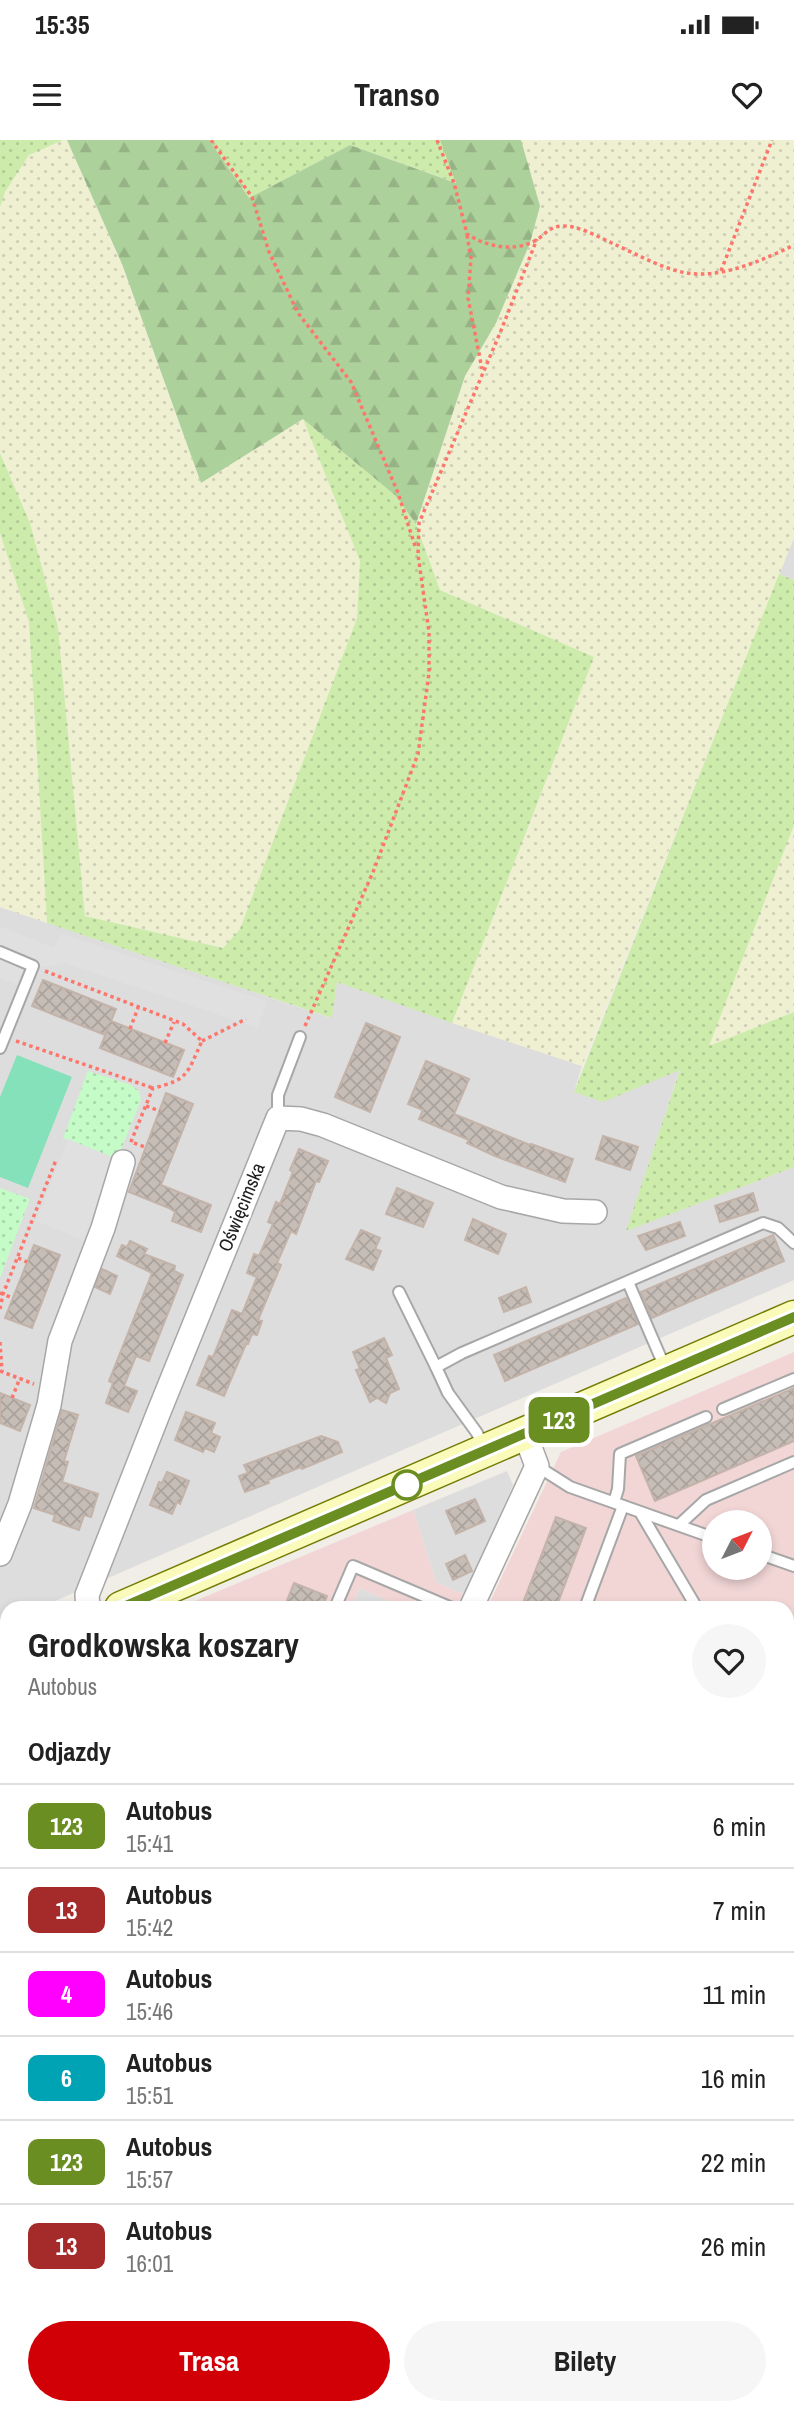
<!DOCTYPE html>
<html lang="pl">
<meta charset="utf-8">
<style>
body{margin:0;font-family:"Archivo Narrow",sans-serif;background:#f6f6f6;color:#222;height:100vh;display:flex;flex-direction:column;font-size:26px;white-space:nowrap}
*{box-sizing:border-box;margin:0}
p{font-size:23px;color:#767676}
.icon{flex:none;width:38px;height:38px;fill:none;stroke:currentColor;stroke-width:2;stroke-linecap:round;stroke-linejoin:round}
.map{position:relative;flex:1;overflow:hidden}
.side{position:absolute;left:0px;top:1461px;width:794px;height:814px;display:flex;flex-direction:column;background:#fff;border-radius:21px 21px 0 0;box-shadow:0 4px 10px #0003}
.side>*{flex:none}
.badge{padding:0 14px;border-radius:10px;font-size:24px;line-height:46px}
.needle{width:46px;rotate:48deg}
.tools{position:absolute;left:702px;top:1370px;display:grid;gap:14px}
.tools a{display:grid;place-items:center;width:70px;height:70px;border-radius:50%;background:#fff;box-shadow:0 4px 10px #0003;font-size:35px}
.map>.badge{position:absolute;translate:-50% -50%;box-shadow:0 0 0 4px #fff}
h2{padding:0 28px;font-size:26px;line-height:63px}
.round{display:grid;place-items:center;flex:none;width:74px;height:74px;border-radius:37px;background:#f6f6f6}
.headline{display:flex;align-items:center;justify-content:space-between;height:119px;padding:0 28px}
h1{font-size:33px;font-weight:800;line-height:52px}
.button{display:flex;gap:14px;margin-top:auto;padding:14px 28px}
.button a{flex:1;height:80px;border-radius:42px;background:#d10007;color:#fff;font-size:28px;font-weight:800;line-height:80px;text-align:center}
.button a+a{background:#f6f6f6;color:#222}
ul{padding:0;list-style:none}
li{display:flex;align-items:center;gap:21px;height:84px;padding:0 28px;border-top:2px solid #e0e0e0}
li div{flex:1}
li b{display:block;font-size:26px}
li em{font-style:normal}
li .badge{min-width:77px;font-weight:700;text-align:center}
.status{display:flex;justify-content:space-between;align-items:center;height:49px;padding:0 35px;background:#fff;direction:ltr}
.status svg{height:19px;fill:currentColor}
header{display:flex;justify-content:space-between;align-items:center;height:91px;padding:0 28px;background:#fff;font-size:32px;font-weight:800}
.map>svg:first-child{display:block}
.residential{fill:#dedddd}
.commercial{fill:#f2d6d6;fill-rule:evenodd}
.farmland{fill:url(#farmland-dots)}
.grass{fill:url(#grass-dots)}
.forest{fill:url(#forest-firs)}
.park{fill:url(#park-dots)}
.pitch{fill:#84e1ba}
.parking{fill:#e0e0e0}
.building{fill:url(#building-cross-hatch);stroke:#c3b3a9;stroke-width:2}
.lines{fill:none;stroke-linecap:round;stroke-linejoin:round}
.lane-casing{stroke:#a7a7a7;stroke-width:14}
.street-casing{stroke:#a7a7a7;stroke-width:26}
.secondary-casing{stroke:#737c03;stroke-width:35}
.path{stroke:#fd766c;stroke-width:3.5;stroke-dasharray:3.5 3.5;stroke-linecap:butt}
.lane{stroke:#fff;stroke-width:10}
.street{stroke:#fff;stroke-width:23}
.secondary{stroke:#fafbbb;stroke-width:32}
.line-casing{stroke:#fff;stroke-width:16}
.line{stroke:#6b8e23;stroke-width:10}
.stop-dot{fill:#fff;stroke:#6b8e23;stroke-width:3.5}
.labels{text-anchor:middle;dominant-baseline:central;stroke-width:5;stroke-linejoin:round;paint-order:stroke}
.street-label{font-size:19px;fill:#202020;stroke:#fff}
</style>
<div class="status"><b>15:35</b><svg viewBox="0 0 49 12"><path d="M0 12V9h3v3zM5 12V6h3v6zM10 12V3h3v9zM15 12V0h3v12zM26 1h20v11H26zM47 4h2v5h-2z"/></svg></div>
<header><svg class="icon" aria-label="menu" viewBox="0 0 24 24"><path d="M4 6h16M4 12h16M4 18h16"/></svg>Transo<svg class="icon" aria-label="heart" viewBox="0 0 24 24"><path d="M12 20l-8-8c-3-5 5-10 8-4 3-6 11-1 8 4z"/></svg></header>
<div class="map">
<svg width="794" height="2274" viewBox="0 0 794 2274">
<defs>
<pattern id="farmland-dots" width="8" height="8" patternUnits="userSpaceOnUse" patternTransform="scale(1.75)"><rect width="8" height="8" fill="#eff0d2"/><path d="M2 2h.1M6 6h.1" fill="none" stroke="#cdceb4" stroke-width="1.8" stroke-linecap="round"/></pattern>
<pattern id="grass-dots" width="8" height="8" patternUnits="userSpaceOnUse" patternTransform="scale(1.75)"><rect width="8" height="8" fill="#cdecac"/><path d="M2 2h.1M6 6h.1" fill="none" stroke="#b0ca94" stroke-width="1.8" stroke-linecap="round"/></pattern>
<pattern id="forest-firs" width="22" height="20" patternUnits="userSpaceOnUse" patternTransform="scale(1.75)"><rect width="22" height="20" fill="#add19b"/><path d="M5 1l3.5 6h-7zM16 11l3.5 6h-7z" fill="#95b385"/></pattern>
<pattern id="park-dots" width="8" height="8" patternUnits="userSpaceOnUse" patternTransform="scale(1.75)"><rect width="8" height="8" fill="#c4fbc7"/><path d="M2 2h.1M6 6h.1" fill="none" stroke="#a8d7ab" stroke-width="1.8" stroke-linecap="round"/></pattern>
<pattern id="building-cross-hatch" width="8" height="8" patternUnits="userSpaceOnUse" patternTransform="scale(1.75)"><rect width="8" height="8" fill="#c6bdb6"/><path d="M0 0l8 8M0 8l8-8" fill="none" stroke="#aaa29c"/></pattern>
</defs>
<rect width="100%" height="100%" fill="#f1ede7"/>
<g class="residential">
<polygon points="794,398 794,440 779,434"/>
<polygon points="0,767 331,878 337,842 582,926 574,952 680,929 627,1090 794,1027 794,1140 39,1468 7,1468 7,1483 0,1486"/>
<polygon points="507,1331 513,1345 465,1455 436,1442 413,1370"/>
<polygon points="360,1448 404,1468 351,1468"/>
<polygon points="7,1542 7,1586 0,1584 0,1545"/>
<polygon points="0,1622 7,1637 7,1917 0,1914"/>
<polygon points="788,1872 794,1874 794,2274 205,2274 207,2268 788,2268"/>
<polygon points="0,2222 7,2225 7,2268 147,2268 167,2274 0,2274"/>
</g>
<g class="commercial">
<path d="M794,1212V1839L788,1836V1468H487L561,1312ZM714,1382H760V1428H714Z"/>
<polygon points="413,1370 436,1442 465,1455 459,1468 404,1468 360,1448 351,1468 178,1468"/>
</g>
<g class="farmland">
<polygon points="62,0 67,0 122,124 201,343 303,279 360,421 357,478 240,789 223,808 85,776 58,487 30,383 0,313 0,67 5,52 29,15"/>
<polygon points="521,0 794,0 794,398 582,926 452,883 594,517 440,450 416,384 465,236 496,183 530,103 540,66"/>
<polygon points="0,393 29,481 47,783 0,767"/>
<polygon points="794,685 794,872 708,907"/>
</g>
<g class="grass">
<polygon points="0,0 63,0 29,15 5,52 0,67"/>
<polygon points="209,0 440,0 457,43 350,5 249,58"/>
<polygon points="303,279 396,356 416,384 440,450 594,517 452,883 337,842 332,878 47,783 29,482 0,393 0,313 30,383 58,487 85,776 223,808 240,789 357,478 360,421"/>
<polygon points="779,434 794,440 794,685 709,906 794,872 794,1027 626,1091 680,930 603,962 574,952"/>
</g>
<polygon class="forest" points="67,0 209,0 249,58 350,5 456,43 440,0 521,0 540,66 530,103 496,183 465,236 416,384 396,356 303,279 201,343 122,124"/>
<g class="park">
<polygon points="88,931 131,945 139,951 141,960 117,1019 63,998"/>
<polygon points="0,1048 30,1059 0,1138"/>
<polygon points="0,1655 7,1658 7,1800 1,1820"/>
</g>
<g class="pitch">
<polygon points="17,915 72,937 28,1048 0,1037 0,957"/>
<polygon points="0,1930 7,1933 7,2024 1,2022 0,2025"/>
</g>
<g class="parking">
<polygon points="0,786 54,808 61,794 267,861 258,888 64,823 24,830 17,845 0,837"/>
<polygon points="68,999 117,1019 85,1101 36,1081"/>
</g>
<g class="building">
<polygon points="43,840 116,869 111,881 184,910 173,937 100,908 109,886 105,895 32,866"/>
<polygon points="366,883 400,897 370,972 335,957"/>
<polygon points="426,921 469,939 454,974 530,1005 531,1004 573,1019 565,1042 495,1016 467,1003 469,1000 419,979 423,970 408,964"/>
<polygon points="166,953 193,964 161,1045 211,1065 201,1092 172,1081 175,1072 169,1068 129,1052"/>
<polygon points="603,996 638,1007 630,1030 596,1019"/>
<polygon points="299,1009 328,1021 319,1042 316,1041 296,1094 291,1091 277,1123 281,1125 258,1180 262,1181 257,1195 252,1194 248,1204 246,1204 224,1256 197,1245 209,1216 213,1217 232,1170 242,1174 257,1137 247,1133 254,1114 259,1116 273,1084 268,1082 276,1062 280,1064 293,1032 290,1030"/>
<polygon points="397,1048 433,1063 423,1087 386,1074"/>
<polygon points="753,1053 758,1070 720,1082 715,1066"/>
<polygon points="473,1079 506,1094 498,1114 465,1100"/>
<polygon points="680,1082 685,1096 646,1110 638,1096"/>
<polygon points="361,1090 380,1098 375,1109 381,1111 373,1130 346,1119"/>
<polygon points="773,1095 784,1121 652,1178 641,1152"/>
<polygon points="130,1101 147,1109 144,1114 175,1126 174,1131 183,1135 149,1221 136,1216 124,1246 137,1251 128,1272 106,1263 113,1243 109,1241 152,1133 117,1116 122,1105 127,1107"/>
<polygon points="34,1105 60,1115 32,1188 5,1178"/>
<polygon points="102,1129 117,1136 110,1154 95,1147"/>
<polygon points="526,1147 531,1162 504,1172 499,1158"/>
<polygon points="626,1158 638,1184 505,1241 494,1215"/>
<polygon points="384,1198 392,1215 386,1218 399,1249 390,1253 386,1263 377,1258 370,1262 356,1230 360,1229 353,1212"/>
<polygon points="794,1248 794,1301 655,1361 636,1316"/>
<polygon points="0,1253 30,1265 20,1291 0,1283"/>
<polygon points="62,1270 78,1275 64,1321 68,1322 62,1342 98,1354 91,1377 84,1375 79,1390 53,1381 55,1375 34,1368"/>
<polygon points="186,1272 215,1283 211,1293 220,1297 214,1312 205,1308 203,1312 175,1300"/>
<polygon points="321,1296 338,1302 342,1312 302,1329 301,1327 268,1340 269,1343 245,1352 239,1336 248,1333 244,1325"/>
<polygon points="167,1332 189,1341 180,1364 177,1362 172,1374 150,1365 159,1342 162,1343"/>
<polygon points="475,1359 485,1381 456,1394 446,1371"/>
<polygon points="556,1377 586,1388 556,1468 521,1468"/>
<polygon points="465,1415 472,1431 453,1440 446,1424"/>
<polygon points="294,1443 327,1456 322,1468 284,1468"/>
</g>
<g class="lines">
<defs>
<g id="lane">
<polyline points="0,812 33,826 0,908"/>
<polyline points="278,978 278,955 300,897"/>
<polyline points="628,1142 666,1230"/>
<polyline points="399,1152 436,1227"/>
<polyline points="723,1269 794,1239"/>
<polyline points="484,1309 477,1293 448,1253 436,1227 462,1213 763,1083 778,1088 794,1103"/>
<polyline points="537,1326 570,1347 714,1398"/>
<polyline points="614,1362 618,1349 620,1314 706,1277"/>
<polyline points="640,1372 694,1463 692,1468"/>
<polyline points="679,1385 706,1360 794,1322"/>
<polyline points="760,1414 794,1426"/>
<polyline points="335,1468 353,1426 452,1468"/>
<polyline points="585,1468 623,1366"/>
<polyline points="788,1663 794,1645"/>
</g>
<g id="street">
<polyline points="0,1414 20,1364 49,1265 60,1201 103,1088 123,1022"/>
<polyline points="88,1468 87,1455 158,1274 278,978 301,979 323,985 501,1057 563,1071 595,1072"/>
<polyline points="471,1468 537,1326 525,1294"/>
<polyline points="0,1600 7,1602"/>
<polyline points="788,1855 794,1857"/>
<polyline points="0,1890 7,1893"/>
<polyline points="788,2104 794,2105"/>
<polyline points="0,2193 7,2187"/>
<polyline points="567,2268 588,2274"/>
<polyline points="382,2274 385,2268"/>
<polyline points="613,2274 615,2268"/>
</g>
<g id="secondary">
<polyline points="121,1468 794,1177"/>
<polyline points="0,1520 7,1517"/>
</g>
</defs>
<use href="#lane" class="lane-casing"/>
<use href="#street" class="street-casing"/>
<use href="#secondary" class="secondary-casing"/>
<g class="path">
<polyline points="211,0 252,57 269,112 298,173 351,242 398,353 416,409"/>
<path d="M437,0L454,43L467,94C487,107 516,113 538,99C546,93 550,87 561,86C579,85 600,98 616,105C641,116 669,133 697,134C730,135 765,119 794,105"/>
<polyline points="467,95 471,118 468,158 482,229"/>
<polyline points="721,131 772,0"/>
<path d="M45,831L183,884L202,901C187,933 189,940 153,948L130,1004"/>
<polyline points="305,886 373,732 418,614 429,533 429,492 418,415 419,383 500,193 537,99"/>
<polyline points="130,889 138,868"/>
<polyline points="16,901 153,948"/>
<polyline points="202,901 246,879"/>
<polyline points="165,903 174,882"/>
<polyline points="146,966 160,971"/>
<polyline points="134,1003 145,1007"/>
<polyline points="18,1118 27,1122"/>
<polyline points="0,1153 13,1158"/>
<polyline points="0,1169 3,1154 56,1020"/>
<polyline points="0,1202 2,1232"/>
<polyline points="0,1231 34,1244"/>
<polyline points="12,1258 20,1238"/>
</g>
<use href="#lane" class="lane"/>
<use href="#street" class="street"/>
<use href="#secondary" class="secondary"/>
</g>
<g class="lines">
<defs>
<polyline id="line" points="121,1468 794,1177"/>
</defs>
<use href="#line" class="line-casing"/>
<use href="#line" class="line"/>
</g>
<circle class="stop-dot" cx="407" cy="1345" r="14"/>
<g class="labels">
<g class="street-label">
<text transform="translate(241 1067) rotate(-68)">Oświęcimska</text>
</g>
</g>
</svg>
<div class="tools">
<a><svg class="needle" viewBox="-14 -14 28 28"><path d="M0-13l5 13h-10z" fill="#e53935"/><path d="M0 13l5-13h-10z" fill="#767676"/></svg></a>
</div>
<b class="badge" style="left:559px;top:1280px;background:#6b8e23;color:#fff">123</b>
<section class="side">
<div class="headline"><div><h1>Grodkowska koszary</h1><p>Autobus</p></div><a class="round"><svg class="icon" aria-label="heart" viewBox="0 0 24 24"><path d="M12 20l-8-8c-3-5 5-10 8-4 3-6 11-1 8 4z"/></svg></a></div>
<h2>Odjazdy</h2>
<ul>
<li><span class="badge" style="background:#6b8e23;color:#fff">123</span><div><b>Autobus</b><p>15:41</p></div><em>6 min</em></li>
<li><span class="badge" style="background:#a52a2a;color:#fff">13</span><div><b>Autobus</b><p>15:42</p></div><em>7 min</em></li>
<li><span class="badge" style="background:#f0f;color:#fff">4</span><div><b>Autobus</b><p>15:46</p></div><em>11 min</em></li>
<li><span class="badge" style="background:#00a3b4;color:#fff">6</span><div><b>Autobus</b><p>15:51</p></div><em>16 min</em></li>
<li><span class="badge" style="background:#6b8e23;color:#fff">123</span><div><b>Autobus</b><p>15:57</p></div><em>22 min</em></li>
<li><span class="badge" style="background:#a52a2a;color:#fff">13</span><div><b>Autobus</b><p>16:01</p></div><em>26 min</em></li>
</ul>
<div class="button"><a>Trasa</a><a>Bilety</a></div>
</section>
</div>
